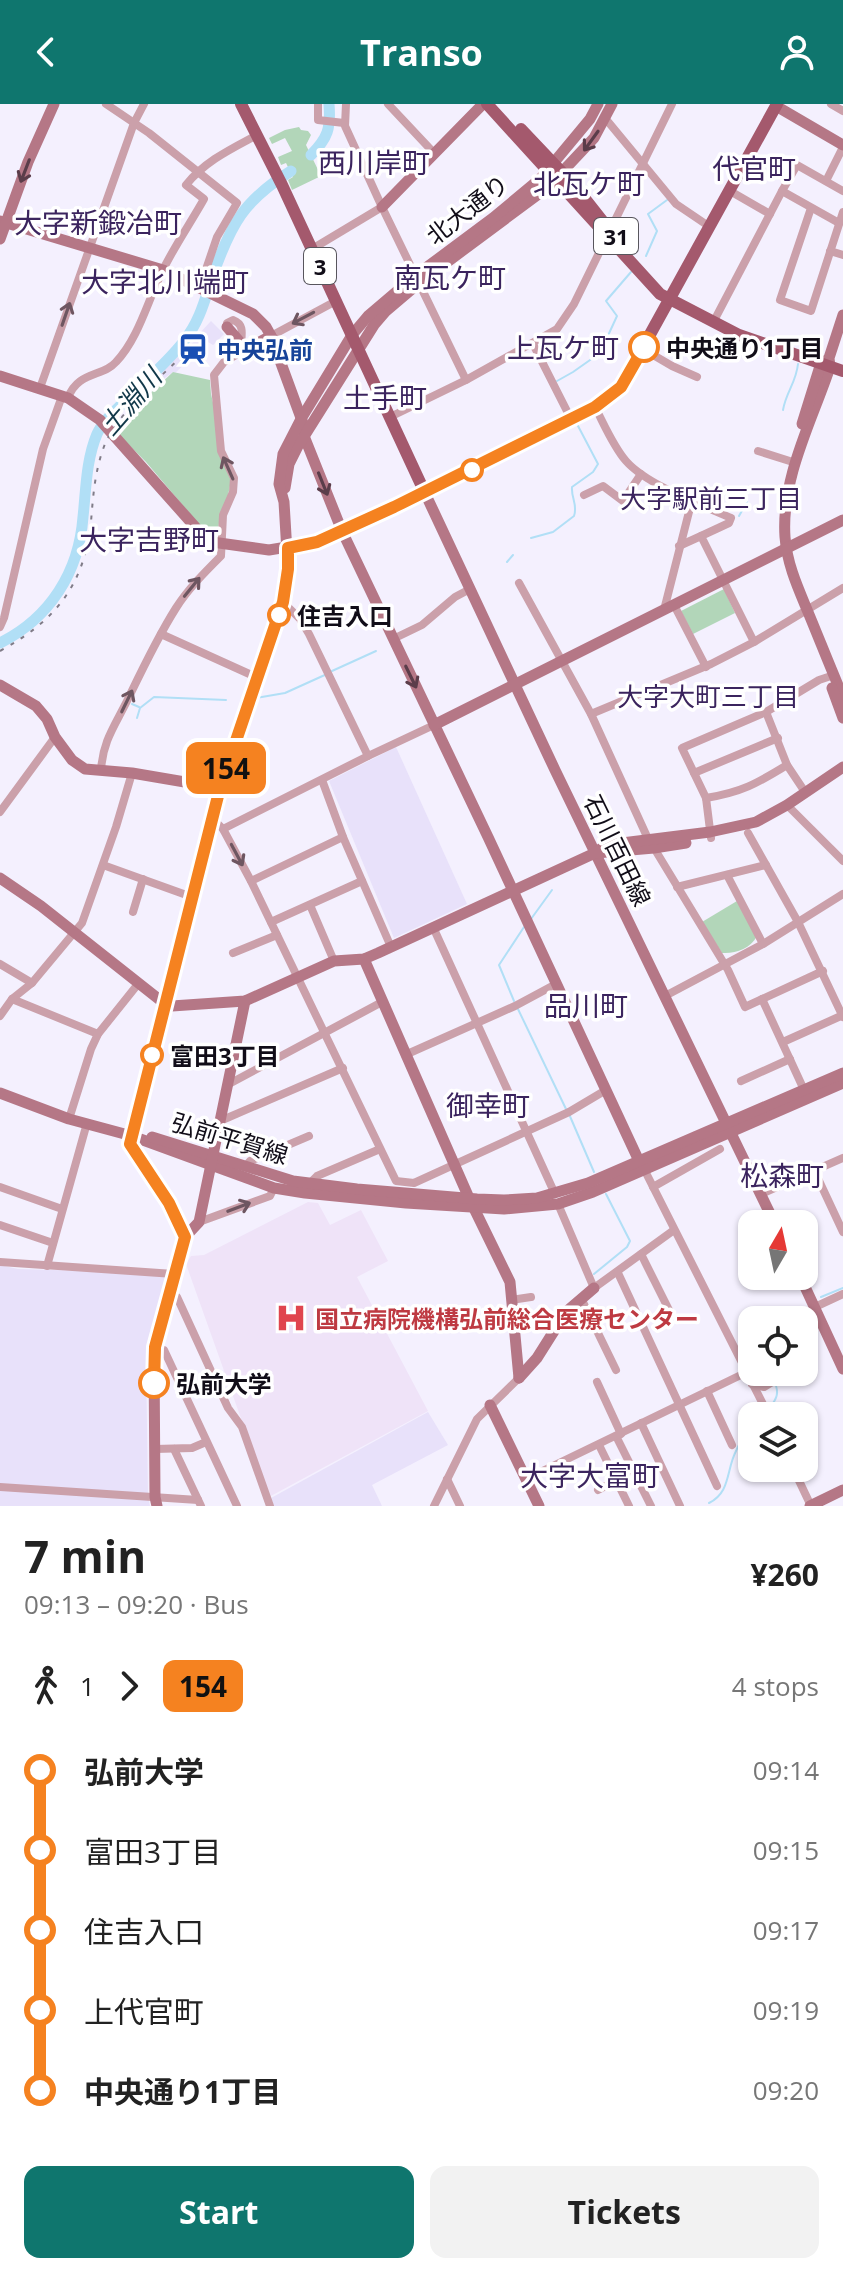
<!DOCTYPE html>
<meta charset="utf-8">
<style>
body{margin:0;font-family:"Open Sans","Noto Sans JP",sans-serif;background:#f2f2f2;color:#222;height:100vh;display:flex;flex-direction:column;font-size:30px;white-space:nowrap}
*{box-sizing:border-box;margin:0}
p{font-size:26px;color:#767676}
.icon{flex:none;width:44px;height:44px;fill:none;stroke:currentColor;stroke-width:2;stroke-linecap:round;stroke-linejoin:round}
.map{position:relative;height:1402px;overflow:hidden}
.side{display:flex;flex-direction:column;background:#fff;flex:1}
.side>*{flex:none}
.badge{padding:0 16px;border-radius:12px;font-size:28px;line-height:52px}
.needle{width:52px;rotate:9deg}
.controls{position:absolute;left:738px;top:1106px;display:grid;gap:16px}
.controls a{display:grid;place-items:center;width:80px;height:80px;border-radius:16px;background:#fff;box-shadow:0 2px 6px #0004;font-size:40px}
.map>.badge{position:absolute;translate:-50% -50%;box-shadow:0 0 0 4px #fff}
.legs{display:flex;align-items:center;gap:12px;height:88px;padding:0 24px;font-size:26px}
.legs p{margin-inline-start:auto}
.head{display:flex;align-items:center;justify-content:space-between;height:136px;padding:0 24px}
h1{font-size:44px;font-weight:700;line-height:60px}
.button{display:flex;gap:16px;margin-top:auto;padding:16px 24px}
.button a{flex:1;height:92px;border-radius:16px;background:#0f766e;color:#fff;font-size:32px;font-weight:700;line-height:92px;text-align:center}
.button a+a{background:#f2f2f2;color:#222}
ul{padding:0 24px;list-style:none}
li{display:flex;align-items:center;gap:28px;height:80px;font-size:30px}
li i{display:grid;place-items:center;width:12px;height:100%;margin:0 10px;background:currentColor}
li i::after{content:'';width:20px;height:20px;margin:-10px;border:6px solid;border-radius:50%;background:#fff}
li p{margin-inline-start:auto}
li:first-child i{background:linear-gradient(#0000 50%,currentColor 0)}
li:last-child i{background:linear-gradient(currentColor 50%,#0000 0)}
header{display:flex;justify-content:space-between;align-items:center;height:104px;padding:0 24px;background:#0f766e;color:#fff;font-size:36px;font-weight:700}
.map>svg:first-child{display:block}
.built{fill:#e8e1fa}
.medical{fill:#efe3f8}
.green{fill:#b2d6b9}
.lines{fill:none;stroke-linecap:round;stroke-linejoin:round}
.stream{stroke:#b1dff6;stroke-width:2}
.river{stroke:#b1dff6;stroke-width:11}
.street{stroke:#cba0aa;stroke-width:8}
.secondary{stroke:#b57786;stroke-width:11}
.primary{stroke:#a4596d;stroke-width:12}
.rail{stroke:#807c88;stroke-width:2;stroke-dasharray:4 8;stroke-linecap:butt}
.oneway{stroke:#5b3d4a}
.oneway2{stroke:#6e5661}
.line-1-casing{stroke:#fff;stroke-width:18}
.line-1{stroke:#f58220;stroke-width:12}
.stop-1-dot{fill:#fff;stroke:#f58220;stroke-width:4}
.labels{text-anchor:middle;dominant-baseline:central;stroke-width:7;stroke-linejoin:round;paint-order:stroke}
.shield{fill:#fff;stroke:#58565d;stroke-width:2}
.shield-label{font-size:22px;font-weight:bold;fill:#110d18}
.street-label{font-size:24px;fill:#110d18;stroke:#fff}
.stop-label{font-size:24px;font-weight:bold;fill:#110d18;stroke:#fff;text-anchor:start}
.transit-label{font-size:24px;font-weight:bold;fill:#164399;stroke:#fff;text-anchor:start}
.health-label{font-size:24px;font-weight:bold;fill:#be3a42;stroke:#fff;text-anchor:start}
.water-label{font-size:26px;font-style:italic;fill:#113849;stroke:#fff}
.neighbourhood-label{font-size:26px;fill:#3b245e;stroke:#fff}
.quarter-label{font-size:28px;fill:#3b245e;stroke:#fff}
</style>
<header><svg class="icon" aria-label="back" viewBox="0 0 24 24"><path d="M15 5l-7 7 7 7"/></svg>Transo<svg class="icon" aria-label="person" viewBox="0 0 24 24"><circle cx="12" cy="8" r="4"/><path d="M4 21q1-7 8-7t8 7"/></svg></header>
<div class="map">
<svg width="843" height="1402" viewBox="0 0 843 1402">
<rect width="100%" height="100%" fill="#f4f0fe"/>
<g class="built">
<polygon points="211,217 224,230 213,241 208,238 175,269 173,268 166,273 153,286 148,281 201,231 200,229"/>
<polygon points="396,643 467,800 394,834 329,677"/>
<polygon points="0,1161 18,1165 124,1168 167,1172 146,1251 148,1393 150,1402 0,1402"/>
<polygon points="428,1308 448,1341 372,1381 382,1402 274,1402 271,1394"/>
</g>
<polygon class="medical" points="308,1098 318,1099 330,1121 361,1106 388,1157 357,1173 428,1307 269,1393 186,1160 191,1152 204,1151"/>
<g class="green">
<polygon points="299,23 301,26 308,27 311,31 306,41 321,72 292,86 288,76 293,73 286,59 281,61 278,53 292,47 285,34 272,40 269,34 285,26"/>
<polygon points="173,268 210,276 211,290 231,377 226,401 220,411 218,427 213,432 209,432 146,358 116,328 130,308"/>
<polygon points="724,485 735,509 693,530 681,507"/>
<path d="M737,797L757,832C750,845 735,850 722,849L702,818Z"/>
</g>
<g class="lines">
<g class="stream">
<polyline points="646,152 657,127 648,110 667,96"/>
<polyline points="557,277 573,268 600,249 617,212 606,197 631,168"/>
<path d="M783,306C786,288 796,279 798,260"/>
<polyline points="739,412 747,398"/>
<path d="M531,434L553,428L574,412C578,401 571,394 572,383L593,368L598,360L577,320"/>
<polyline points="507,458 513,451"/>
<polyline points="332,567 376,547"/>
<polyline points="256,594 285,589 327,570"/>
<polyline points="132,600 139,603"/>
<polyline points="137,614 140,604 154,593 226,596"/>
<polyline points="531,815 552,786"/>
<polyline points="514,897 499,861 524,823"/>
<polyline points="517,903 566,1005"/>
<polyline points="569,1010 594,1068"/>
<polyline points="594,1170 627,1143 630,1137 606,1090"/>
<polyline points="821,1193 843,1184"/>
<path d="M771,1302C777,1294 779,1289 775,1279"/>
<polyline points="762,1312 764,1310"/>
<path d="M709,1399C731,1388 726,1366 736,1347C739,1339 746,1331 752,1325"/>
</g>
<g class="river">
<path d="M311,51C328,34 331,24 329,0"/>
<path d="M0,539C50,514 79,468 83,413C86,386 86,356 97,330C102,318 115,307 124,298C144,278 167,259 184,237C200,217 205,195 213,171C231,120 244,96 291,67"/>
</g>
<g class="street">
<polyline points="106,0 149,29 237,99 217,133 200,183"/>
<polyline points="318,0 318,16 344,19"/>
<polyline points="346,0 345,22 382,103 466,276"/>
<polyline points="388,0 434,49"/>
<polyline points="831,0 843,7"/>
<polyline points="605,14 676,100 710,123"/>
<polyline points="826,77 843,43"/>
<polyline points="730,87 770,110"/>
<polyline points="811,104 780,196 811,207 843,108"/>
<polyline points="839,119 782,87 797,61 843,87"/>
<polyline points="312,145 382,103"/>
<polyline points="830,147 843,151"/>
<polyline points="716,213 782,87"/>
<path d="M227,223V219L233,216C244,220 242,229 241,239"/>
<polyline points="271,232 336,197"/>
<polyline points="533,240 571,315"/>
<polyline points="643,245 672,262 697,273"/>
<polyline points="40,284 134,19 144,0"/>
<path d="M68,294C78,267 103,273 116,258C138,235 147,199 161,170C173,144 190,120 204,95L186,81C205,57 231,45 257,31"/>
<path d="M595,303C604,320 613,342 626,357C647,381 702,401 731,414L729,419L701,432L754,538L843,484"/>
<polyline points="390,313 466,276 557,225 574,200 672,0"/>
<polyline points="758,347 796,359"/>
<polyline points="584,391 603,382 623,397 641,370"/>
<polyline points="679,442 701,432"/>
<polyline points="519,479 591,610 649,737"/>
<polyline points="283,498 300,515 309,530 368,652"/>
<polyline points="674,501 706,563"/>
<polyline points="664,506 692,396"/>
<polyline points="0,523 4,514 43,345 62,292"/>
<polyline points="161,530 256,573"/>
<polyline points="393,535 422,521 455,493 470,485"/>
<polyline points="766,608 787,661 805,688"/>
<polyline points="591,610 711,560 754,538"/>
<path d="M101,666C103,637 114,623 127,597C142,566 157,534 176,504C188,485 205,468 221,452L223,411L233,388L234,374L221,347L214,271L224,258L246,245"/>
<polyline points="694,669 778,634"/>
<polyline points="322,676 343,733 391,843"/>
<path d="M706,694C742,688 756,680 787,661"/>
<polyline points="787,701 843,757"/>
<polyline points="0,708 55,633"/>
<polyline points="212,714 223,725 251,777 396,1077 414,1079 569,1008 606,986"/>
<polyline points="223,725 368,652 434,621"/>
<polyline points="748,729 798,818 843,913"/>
<polyline points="711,734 706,694 682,644 766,608 819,576 834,571"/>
<polyline points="654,744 728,866 745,903 823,867"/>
<polyline points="103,761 192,793"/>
<polyline points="727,771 763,840"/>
<polyline points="251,777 343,733"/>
<polyline points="677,783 766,761"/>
<polyline points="310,801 334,857"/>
<polyline points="133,808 143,775"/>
<polyline points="271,818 362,777"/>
<polyline points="433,823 555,1090"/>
<polyline points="233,849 277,831"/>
<polyline points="0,860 32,879"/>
<polyline points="665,892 763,840 843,790"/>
<polyline points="12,895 98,930"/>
<polyline points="762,895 805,988"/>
<polyline points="0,912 12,895 32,879 82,819 116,723 132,669"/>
<polyline points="783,938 843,911"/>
<polyline points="405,951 515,902 556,880"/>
<polyline points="741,977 790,955"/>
<polyline points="227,981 382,898"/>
<polyline points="69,1015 91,945 98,930 138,880"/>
<polyline points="220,1017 343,964"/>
<polyline points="642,1061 769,1312"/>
<polyline points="246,1062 250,1057 309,1032"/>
<polyline points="814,1066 843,1128"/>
<polyline points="310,1079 317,1072 380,1045"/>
<polyline points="0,1083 62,1105"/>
<polyline points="653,1083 720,1045"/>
<polyline points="761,1090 843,1054"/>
<polyline points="558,1100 594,1184 674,1126"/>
<polyline points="199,1118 270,1092 274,1084"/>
<polyline points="0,1121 53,1139"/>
<polyline points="641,1150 671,1210"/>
<polyline points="0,1158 174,1170"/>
<polyline points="47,1162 87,1019"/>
<polyline points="618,1169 717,1382"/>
<polyline points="168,1191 177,1193 228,1304 242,1323 270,1402"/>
<polyline points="581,1194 616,1266"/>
<polyline points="511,1196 531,1193"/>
<polyline points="815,1203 843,1190"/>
<polyline points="155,1243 164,1246 237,1402"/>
<polyline points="597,1278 621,1330"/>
<polyline points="752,1280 764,1283 788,1268"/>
<polyline points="707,1287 732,1341"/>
<polyline points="641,1319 680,1402"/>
<polyline points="616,1332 651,1402"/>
<polyline points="599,1341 629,1402"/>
<polyline points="155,1345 192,1344 206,1338"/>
<polyline points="174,1345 201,1402"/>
<polyline points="793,1364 811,1402"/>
<polyline points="447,1375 460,1402"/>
<polyline points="526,1375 745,1269"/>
<polyline points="0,1383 198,1396"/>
<polyline points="598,1386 617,1376"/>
<polyline points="434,1402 477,1315 519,1274"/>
</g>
<g class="secondary">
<polyline points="776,2 843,41"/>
<polyline points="382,103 483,0"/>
<polyline points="0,117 163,166 253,210 266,223 271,232 304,322 304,332 342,427 488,733 639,1057"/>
<polyline points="0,135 28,58 54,0"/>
<path d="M843,211L829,254L830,263C812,317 781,374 785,433C787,460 798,484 808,508C820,537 831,565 843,593"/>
<polyline points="227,223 246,245 271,232"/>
<polyline points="0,272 68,294 100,316 205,434 212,438 269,446 317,438 425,389 555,666 775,1120"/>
<polyline points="802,320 821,259 827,256"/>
<polyline points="285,384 289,360 298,342 374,221 386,207 419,179 548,83 594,34 612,0"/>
<polyline points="0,581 36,602 47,615 55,633 72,656 85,665 132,669 220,684"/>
<polyline points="832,584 843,614"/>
<polyline points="434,621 843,416"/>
<polyline points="596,749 654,744 686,739"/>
<polyline points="0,774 41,802 165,900 172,902 245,897 334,857 364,855 378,849 595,749 606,741 710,728 756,718 787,701 843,663"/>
<polyline points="364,855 469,1094 510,1178 519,1274"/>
<polyline points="0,989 69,1015 132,1032 274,1084 305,1089 406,1099 504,1105 558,1100 593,1088 843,979"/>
<polyline points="152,1033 293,1077 357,1085 477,1095 504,1096 537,1094 588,1079 843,969"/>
<polyline points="185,1133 199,1118 245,897"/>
<polyline points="800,1172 843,1265"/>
<polyline points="519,1274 537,1254 566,1208 594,1184"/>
<polyline points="490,1301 539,1402"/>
<polyline points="157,1402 155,1393 154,1251 168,1191 185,1133 169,1099 130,1040 220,684 283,498 288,465 284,398 279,380 283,350 301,315 352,231 368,212 415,172 493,114 541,74 590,15 598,0"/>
<polyline points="810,1402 843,1386"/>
</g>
<g class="primary">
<polyline points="241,0 282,81 425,389 595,303 621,283 777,0"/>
<polyline points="487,0 660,190 739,231 843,267"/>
<polyline points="521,25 574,81 604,119"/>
</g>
<path class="rail" d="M0,547C55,517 84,482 91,418C93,392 95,365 105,340C121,304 171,264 199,236"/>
</g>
<defs><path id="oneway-shaft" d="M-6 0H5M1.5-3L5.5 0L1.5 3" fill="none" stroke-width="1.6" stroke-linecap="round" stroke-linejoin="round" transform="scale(2)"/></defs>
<g class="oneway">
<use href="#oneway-shaft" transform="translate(591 37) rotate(126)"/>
<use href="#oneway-shaft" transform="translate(25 67) rotate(111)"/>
<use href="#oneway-shaft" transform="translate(323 380) rotate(68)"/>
<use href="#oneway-shaft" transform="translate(411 573) rotate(64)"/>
</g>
<g class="oneway2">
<use href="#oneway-shaft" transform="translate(66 210) rotate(-71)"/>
<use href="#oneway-shaft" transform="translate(303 214) rotate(152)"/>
<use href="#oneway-shaft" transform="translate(228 364) rotate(-114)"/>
<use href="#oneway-shaft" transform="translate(192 483) rotate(-51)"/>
<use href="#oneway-shaft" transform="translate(127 597) rotate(-64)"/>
<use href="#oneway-shaft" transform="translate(237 751) rotate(62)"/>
<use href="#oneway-shaft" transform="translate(239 1103) rotate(-21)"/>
</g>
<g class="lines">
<defs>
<polyline id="line-1" points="154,1279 155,1243 185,1133 169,1099 130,1040 220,684 283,498 288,465 288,444 317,438 394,403 595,303 621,283 644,243"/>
</defs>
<use href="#line-1" class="line-1-casing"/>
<use href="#line-1" class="line-1"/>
</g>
<defs>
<symbol id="station-bare" viewBox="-9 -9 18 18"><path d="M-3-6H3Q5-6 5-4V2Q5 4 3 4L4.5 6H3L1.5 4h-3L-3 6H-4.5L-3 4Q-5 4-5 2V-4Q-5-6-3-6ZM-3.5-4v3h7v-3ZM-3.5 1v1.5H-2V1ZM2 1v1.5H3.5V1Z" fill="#1a4fb4" stroke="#fff" stroke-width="2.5" paint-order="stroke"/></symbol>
<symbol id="hospital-bare" viewBox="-9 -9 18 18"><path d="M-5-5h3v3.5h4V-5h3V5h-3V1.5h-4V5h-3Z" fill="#e0444e" stroke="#fff" stroke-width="2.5" paint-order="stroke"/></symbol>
</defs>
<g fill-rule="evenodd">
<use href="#station-bare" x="171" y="223" width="44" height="44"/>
<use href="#hospital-bare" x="269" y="1192" width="44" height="44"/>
</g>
<g class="stop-1-dot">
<circle cx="644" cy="243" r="14"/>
<circle cx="472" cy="366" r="10"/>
<circle cx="279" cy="511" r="10"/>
<circle cx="152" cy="951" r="10"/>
<circle cx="154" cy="1279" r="14"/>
</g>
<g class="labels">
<g class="shield">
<rect x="594" y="114" width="44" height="36" rx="6"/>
<rect x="304" y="144" width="32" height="36" rx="6"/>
</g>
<g class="shield-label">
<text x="616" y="132">31</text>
<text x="320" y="162">3</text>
</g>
<g class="street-label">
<text transform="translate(467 105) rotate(-38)">北大通り</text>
<text transform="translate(618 746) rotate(64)">石川百田線</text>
<text transform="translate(230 1034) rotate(17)">弘前平賀線</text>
</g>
<g class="stop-label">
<text x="666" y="243">中央通り1丁目</text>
<text x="297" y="511">住吉入口</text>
<text x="170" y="951">富田3丁目</text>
<text x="176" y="1279">弘前大学</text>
</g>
<g class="transit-label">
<text x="217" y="245">中央弘前</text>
</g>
<g class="health-label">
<text x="315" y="1214">国立病院機構弘前総合医療センター</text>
</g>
<g class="water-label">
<text transform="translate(130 297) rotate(-49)">土淵川</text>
</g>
<g class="neighbourhood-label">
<text x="711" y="394">大字駅前三丁目</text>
<text x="708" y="592">大字大町三丁目</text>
</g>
<g class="quarter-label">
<text x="374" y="58">西川岸町</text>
<text x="754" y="64">代官町</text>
<text x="589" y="79">北瓦ケ町</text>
<text x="98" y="118">大字新鍛冶町</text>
<text x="450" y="173">南瓦ケ町</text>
<text x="165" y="177">大字北川端町</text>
<text x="563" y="243">上瓦ケ町</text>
<text x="385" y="293">土手町</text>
<text x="149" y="435">大字吉野町</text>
<text x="586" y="901">品川町</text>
<text x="488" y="1001">御幸町</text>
<text x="782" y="1071">松森町</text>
<text x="590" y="1371">大字大富町</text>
</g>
</g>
</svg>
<div class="controls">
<a><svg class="needle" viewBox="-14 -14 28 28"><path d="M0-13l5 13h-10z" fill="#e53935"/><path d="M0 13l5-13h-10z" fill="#767676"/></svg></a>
<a><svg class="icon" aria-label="locate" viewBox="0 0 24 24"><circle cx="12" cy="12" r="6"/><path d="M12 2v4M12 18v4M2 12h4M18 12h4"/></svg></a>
<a><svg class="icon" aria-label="layers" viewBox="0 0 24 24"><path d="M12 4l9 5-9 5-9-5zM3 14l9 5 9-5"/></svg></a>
</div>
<b class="badge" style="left:226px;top:664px;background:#f58220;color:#111">154</b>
</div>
<section class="side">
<div class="head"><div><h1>7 min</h1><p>09:13 – 09:20 · Bus</p></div><b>¥260</b></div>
<div class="legs"><svg class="icon" aria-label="walk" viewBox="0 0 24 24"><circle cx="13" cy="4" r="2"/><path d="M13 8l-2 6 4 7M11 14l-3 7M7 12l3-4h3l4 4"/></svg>1<svg class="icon" aria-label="forward" viewBox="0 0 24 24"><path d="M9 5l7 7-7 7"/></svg><b class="badge" style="background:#f58220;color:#111">154</b><p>4 stops</p></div>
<ul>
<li><i style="color:#f58220"></i><b>弘前大学</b><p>09:14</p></li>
<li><i style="color:#f58220"></i><span>富田3丁目</span><p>09:15</p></li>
<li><i style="color:#f58220"></i><span>住吉入口</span><p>09:17</p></li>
<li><i style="color:#f58220"></i><span>上代官町</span><p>09:19</p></li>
<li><i style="color:#f58220"></i><b>中央通り1丁目</b><p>09:20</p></li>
</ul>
<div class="button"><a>Start</a><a>Tickets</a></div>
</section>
